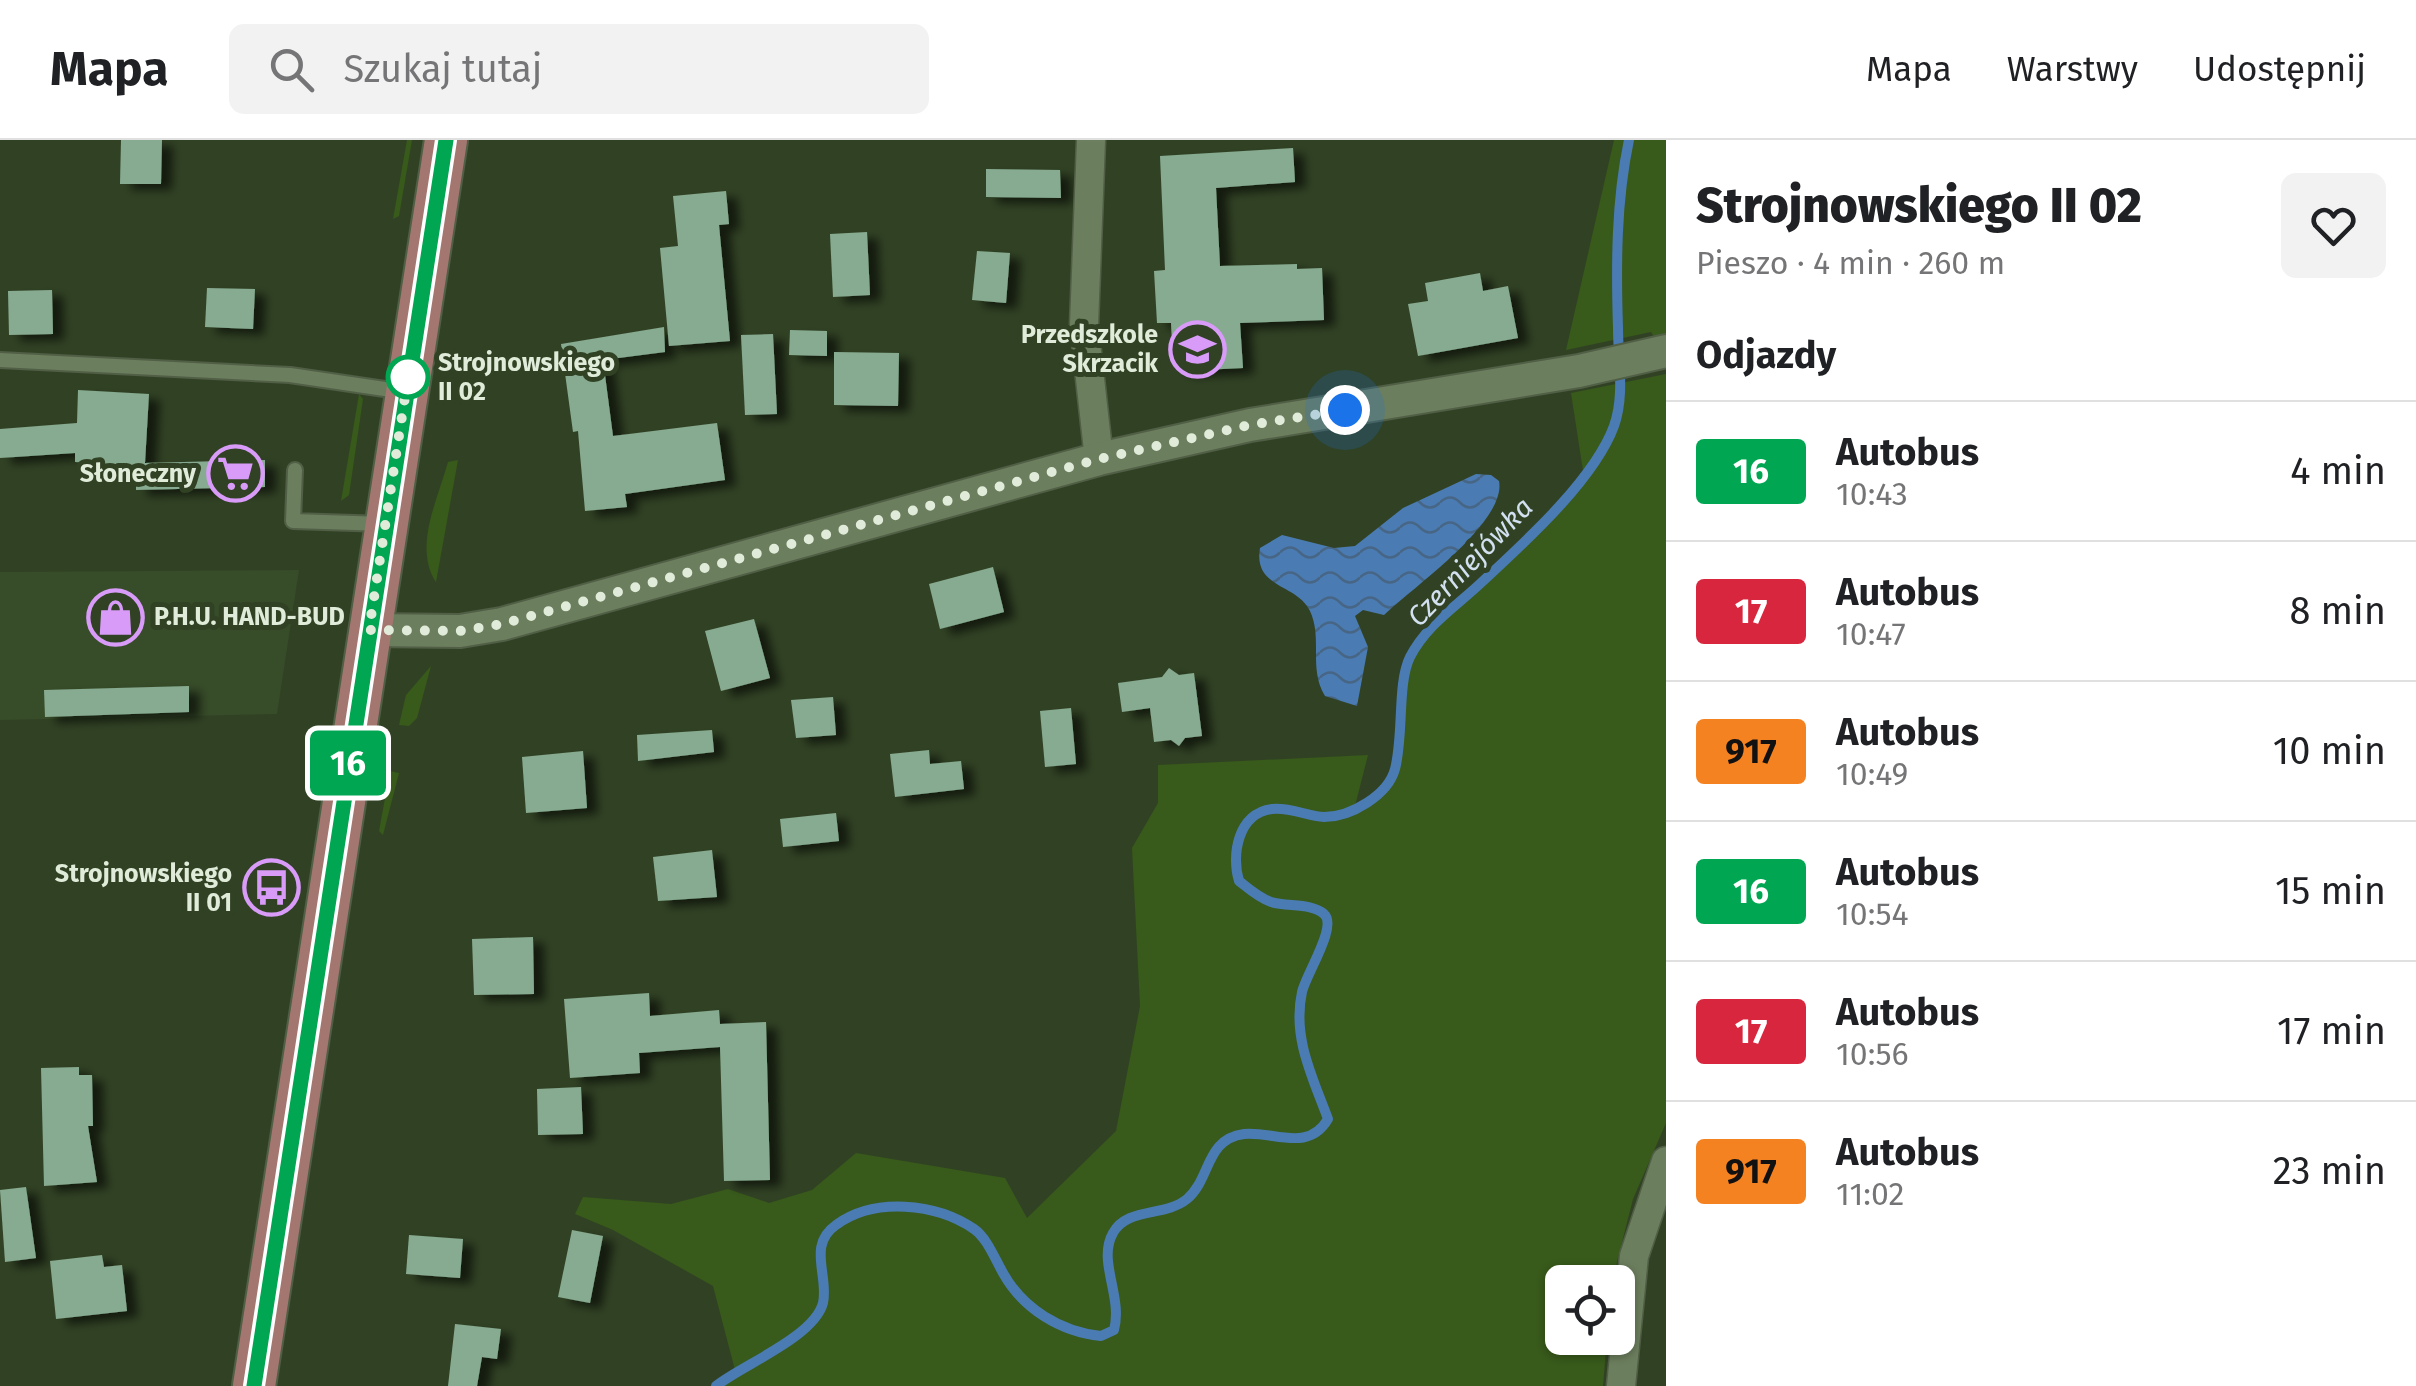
<!DOCTYPE html>
<html lang="pl">
<meta charset="utf-8">
<style>
body{margin:0;font-family:"Fira Sans",sans-serif;background:#f2f2f2;color:#202124;height:100vh;display:flex;flex-direction:column;font-size:38px;white-space:nowrap}
*{box-sizing:border-box;margin:0}
p{font-size:32px;color:#757577}
.icon{flex:none;width:55px;height:55px;fill:none;stroke:currentColor;stroke-width:2;stroke-linecap:round;stroke-linejoin:round}
.map{position:relative;flex:1;overflow:hidden}
.details{display:flex;flex-direction:column;background:#fff;width:750px}
.details>*{flex:none}
.badge{padding:0 20px;border-radius:8px;font-size:35px;line-height:65px}
.tools{position:absolute;left:1545px;top:1125px;display:grid;gap:20px}
.tools a{display:grid;place-items:center;width:90px;height:90px;border-radius:15px;background:#fff;box-shadow:0 2px 8px #0004;font-size:50px}
.you{position:absolute;width:50px;height:50px;margin:-25px;border:8px solid #fff;border-radius:50%;background:#1a73e8;box-shadow:0 0 0 15px #1a73e833}
.map>.badge{position:absolute;translate:-50% -50%;box-shadow:0 0 0 5px #fff}
h2{padding:0 30px;font-size:38px;line-height:90px}
.round{display:grid;place-items:center;flex:none;width:105px;height:105px;border-radius:15px;background:#f2f2f2}
.summary{display:flex;align-items:center;justify-content:space-between;height:170px;padding:0 30px}
h1{font-size:48px;font-weight:800;line-height:75px}
ul{padding:0;list-style:none}
li{display:flex;align-items:center;gap:30px;height:140px;padding:0 30px;border-top:2px solid #e0e0e0}
li div{flex:1}
li b{display:block;font-size:38px}
li em{font-style:normal}
li .badge{min-width:110px;font-weight:700;text-align:center}
header{display:flex;align-items:center;gap:60px;box-sizing:border-box;height:140px;padding:0 50px;background:#fff;border-bottom:2px solid #e0e0e0}
header strong{font-size:48px}
nav{display:flex;gap:55px;margin-inline-start:auto;font-size:35px}
.search{width:700px;height:90px;background:#f2f2f2;display:flex;align-items:center;gap:25px;box-sizing:border-box;padding:0 35px;border-radius:15px;color:#757577;font-size:38px}
main{display:flex;flex:1;min-height:0}
.map>svg:first-child{display:block}
.built{fill:#374c29}
.grass{fill:#385a1b}
.water{fill:url(#water-waves)}
.lines{fill:none;stroke-linecap:round;stroke-linejoin:round}
.stream{stroke:#4a7bb3;stroke-width:10}
.building{fill:#87ab91;filter:url(#shadow)}
.service-casing{stroke:#505f45;stroke-width:18}
.minor-casing{stroke:#505f45;stroke-width:31}
.tertiary-casing{stroke:#505f45;stroke-width:36}
.primary-casing{stroke:#505f45;stroke-width:46}
.service{stroke:#6b7e5d;stroke-width:14}
.minor{stroke:#6b7e5d;stroke-width:28}
.tertiary{stroke:#6b7e5d;stroke-width:32}
.primary{stroke:#a37770;stroke-width:42}
.line-casing{stroke:#fff;stroke-width:22}
.line{stroke:#00a651;stroke-width:15}
.walk{stroke:#e0ecd9;stroke-width:10;stroke-dasharray:0 18}
.stop-dot{fill:#fff;stroke:#00a651;stroke-width:5}
.labels{text-anchor:middle;dominant-baseline:central;stroke-width:10;stroke-linejoin:round;paint-order:stroke}
.poi-label{font-size:25px;font-weight:bold;fill:#e0ecd9;stroke:#314224;text-anchor:end}
.stop-label{font-size:25px;font-weight:bold;fill:#e0ecd9;stroke:#314224;text-anchor:start}
.water-label{font-size:28px;font-style:italic;fill:#d2e0f0;stroke:#314224}
</style>
<header>
<strong>Mapa</strong>
<div class="search"><svg class="icon" aria-label="search" viewBox="0 0 24 24"><circle cx="10" cy="10" r="6"/><path d="M15 15l6 6"/></svg>Szukaj tutaj</div>
<nav><a>Mapa</a><a>Warstwy</a><a>Udostępnij</a></nav>
</header>
<main>
<div class="map">
<svg width="1666" height="1246" viewBox="0 0 1666 1246">
<defs>
<pattern id="water-waves" width="16" height="10" patternUnits="userSpaceOnUse" patternTransform="scale(2.5)"><rect width="16" height="10" fill="#4a7bb3"/><path d="M0 5q4-4 8 0t8 0" fill="none" stroke="#476685"/></pattern>
<filter id="shadow"><feDropShadow dx="11" dy="6" stdDeviation="5" flood-color="#0009"/></filter>
</defs>
<rect width="100%" height="100%" fill="#314224"/>
<polygon class="built" points="299,430 277,574 0,580 0,432"/>
<g class="grass">
<polygon points="407,0 412,0 399,76 393,79"/>
<polygon points="1614,0 1666,0 1666,216 1651,192 1566,210"/>
<path d="M1666,234V983L1633,1059L1612,1142H1562V1198H1607L1603,1246H716L735,1230L713,1146L613,1090L575,1074L583,1057L671,1064L728,1049L769,1063L812,1050L856,1013L1005,1038L1027,1078L1116,991L1140,866L1132,708L1158,663V625L1368,615L1354,670C1424,631 1389,583 1408,522C1411,513 1419,504 1425,495L1584,337L1571,253Z"/>
<polygon points="359,254 363,259 349,355 341,361"/>
<path d="M458,320L436,442C413,407 438,359 448,322Z"/>
<polygon points="431,526 417,578 409,586 399,585 406,555"/>
<polygon points="390,631 399,633 383,695 379,691"/>
</g>
<path class="water" d="M1476,334L1491,335L1499,341C1507,382 1412,448 1384,475L1363,470L1355,476L1368,507L1357,566L1325,556C1308,528 1323,499 1310,471C1297,443 1253,449 1260,408L1282,395L1334,408L1355,406L1403,368Z"/>
<g class="lines">
<path class="stream" d="M716,1246C742,1225 814,1197 823,1163C829,1136 807,1105 836,1085C874,1057 936,1063 974,1089C987,1098 995,1119 1003,1133C1023,1169 1061,1192 1101,1196L1114,1190C1123,1156 1097,1121 1113,1093C1127,1067 1165,1077 1187,1059C1211,1039 1205,999 1244,994C1274,991 1308,1013 1328,979C1313,938 1292,898 1302,852C1306,834 1338,786 1324,774C1312,763 1287,767 1271,762C1259,758 1249,749 1239,741C1231,715 1238,673 1272,669C1290,667 1307,676 1324,677C1351,677 1388,655 1395,629C1404,595 1397,543 1410,517C1427,484 1457,466 1483,441C1525,402 1594,340 1614,286C1625,255 1618,221 1618,188C1616,126 1616,61 1629,0"/>
</g>
<g class="building">
<polygon points="121,0 162,0 161,44 120,44"/>
<polygon points="1293,8 1295,42 1216,48 1220,126 1297,124 1297,129 1322,128 1324,180 1240,183 1243,228 1182,231 1173,223 1171,183 1157,183 1154,131 1165,130 1160,16"/>
<polygon points="986,29 1060,30 1061,58 986,57"/>
<polygon points="726,51 729,84 719,85 730,201 669,206 660,108 678,106 673,56"/>
<polygon points="867,92 870,155 833,157 830,94"/>
<polygon points="977,111 1010,113 1006,163 972,160"/>
<polygon points="1480,133 1483,151 1508,146 1518,198 1418,216 1408,164 1428,161 1425,143"/>
<polygon points="207,148 255,149 253,189 205,187"/>
<polygon points="52,150 53,194 9,195 8,151"/>
<polygon points="664,187 665,212 603,220 613,296 717,283 725,340 625,354 627,367 585,371 578,291 573,292 561,204"/>
<polygon points="790,190 827,191 827,216 789,215"/>
<polygon points="773,194 777,274 745,275 741,195"/>
<polygon points="834,212 899,213 898,266 834,265"/>
<polygon points="78,250 149,254 145,323 265,320 265,347 136,350 136,325 75,322 75,313 0,318 0,289 77,283"/>
<polygon points="993,427 1004,472 940,489 929,444"/>
<polygon points="754,479 770,538 721,551 705,491"/>
<polygon points="1169,528 1179,535 1194,533 1202,596 1185,598 1179,606 1171,600 1154,602 1150,568 1122,572 1118,543 1162,537"/>
<polygon points="189,546 189,572 45,577 44,550"/>
<polygon points="833,557 836,595 796,598 791,560"/>
<polygon points="1071,568 1076,624 1045,627 1040,571"/>
<polygon points="712,590 714,612 638,621 637,595"/>
<polygon points="929,610 930,624 961,621 964,649 895,657 890,614"/>
<polygon points="583,611 587,668 526,673 522,617"/>
<polygon points="836,673 839,701 783,707 780,679"/>
<polygon points="712,710 717,757 658,761 653,717"/>
<polygon points="533,797 534,854 474,855 472,799"/>
<polygon points="649,853 650,876 719,870 720,884 766,882 770,1040 724,1041 720,907 639,913 640,933 570,938 564,859"/>
<polygon points="79,927 79,935 92,935 93,986 88,986 97,1042 44,1046 41,928"/>
<polygon points="581,947 583,994 538,995 537,949"/>
<polygon points="26,1047 36,1118 5,1122 0,1050"/>
<polygon points="572,1090 603,1096 590,1163 558,1157"/>
<polygon points="409,1095 463,1099 460,1138 406,1134"/>
<polygon points="102,1115 104,1127 122,1125 127,1171 56,1179 50,1121"/>
<polygon points="455,1184 501,1189 497,1219 482,1217 477,1246 448,1246"/>
</g>
<g class="lines">
<defs>
<g id="service">
<polyline points="0,220 290,235 405,252"/>
<polyline points="295,330 293,381 385,384"/>
</g>
<g id="minor">
<polyline points="1091,0 1084,185 1099,319"/>
<polyline points="1621,1246 1634,1116 1666,1021"/>
</g>
<polyline id="tertiary" points="369,490 460,491 502,484 1099,319 1250,285 1579,231 1666,211"/>
<polyline id="primary" points="254,1246 446,0"/>
</defs>
<use href="#service" class="service-casing"/>
<use href="#minor" class="minor-casing"/>
<use href="#tertiary" class="tertiary-casing"/>
<use href="#primary" class="primary-casing"/>
<use href="#service" class="service"/>
<use href="#minor" class="minor"/>
<use href="#tertiary" class="tertiary"/>
<use href="#primary" class="primary"/>
</g>
<g class="lines">
<defs>
<polyline id="line" points="254,1246 446,0"/>
</defs>
<use href="#line" class="line-casing"/>
<use href="#line" class="line"/>
<polyline class="walk" points="408,237 409,231 369,490 460,491 502,484 1099,319 1250,285 1345,270"/>
</g>
<defs>
<symbol id="school-ring" viewBox="-11 -11 22 22"><circle r="9.5" fill="#314224" stroke="#d89bf8" stroke-width="1.5"/><path d="M0-5L7-2L0 1L-7-2ZM-4 1L0 2.5L4 1V4Q0 6-4 4Z" fill="#d89bf8"/></symbol>
<symbol id="supermarket-ring" viewBox="-11 -11 22 22"><circle r="9.5" fill="#314224" stroke="#d89bf8" stroke-width="1.5"/><path d="M-6-5.5h2.5l.6 2H6L4.5 2H-2.5L-4.4-4H-6ZM-1.5 3.2a1.3 1.3 0 1 0 .1 0ZM3 3.2a1.3 1.3 0 1 0 .1 0Z" fill="#d89bf8"/></symbol>
<symbol id="shop-ring" viewBox="-11 -11 22 22"><circle r="9.5" fill="#314224" stroke="#d89bf8" stroke-width="1.5"/><path d="M-5-2.5h2.3a2.7 3.5 0 0 1 5.4 0H5L5.5 6h-11ZM-1.5-2.5h3a1.5 2.3 0 0 0-3 0Z" fill="#d89bf8"/></symbol>
<symbol id="bus-ring" viewBox="-11 -11 22 22"><circle r="9.5" fill="#314224" stroke="#d89bf8" stroke-width="1.5"/><path d="M-5-6H5V4H4V6H2V4H-2V6H-4V4H-5ZM-3.5-4V0h7V-4ZM-3.5 1.2v1.5H-2V1.2ZM2 1.2v1.5H3.5V1.2Z" fill="#d89bf8"/></symbol>
</defs>
<g fill-rule="evenodd">
<use href="#school-ring" x="1166" y="178" width="63" height="63"/>
<use href="#supermarket-ring" x="204" y="302" width="63" height="63"/>
<use href="#shop-ring" x="84" y="446" width="63" height="63"/>
<use href="#bus-ring" x="240" y="716" width="63" height="63"/>
</g>
<circle class="stop-dot" cx="408" cy="237" r="20"/>
<g class="labels">
<g class="poi-label">
<text x="1158" y="195">Przedszkole<tspan x="1158" dy="29">Skrzacik</tspan></text>
<text x="196" y="334">Słoneczny</text>
<text x="154" y="477" text-anchor="start">P.H.U. HAND-BUD</text>
<text x="232" y="734">Strojnowskiego<tspan x="232" dy="29">II 01</tspan></text>
</g>
<g class="stop-label">
<text x="438" y="223">Strojnowskiego<tspan x="438" dy="29">II 02</tspan></text>
</g>
<g class="water-label">
<text transform="translate(1470 422) rotate(-46)">Czerniejówka</text>
</g>
</g>
</svg>
<div class="tools">
<a><svg class="icon" aria-label="locate" viewBox="0 0 24 24"><circle cx="12" cy="12" r="6"/><path d="M12 2v4M12 18v4M2 12h4M18 12h4"/></svg></a>
</div>
<div class="you" style="left:1345px;top:270px"></div>
<b class="badge" style="left:348px;top:623px;background:#00a651;color:#fff">16</b>
</div>
<section class="details">
<div class="summary"><div><h1>Strojnowskiego II 02</h1><p>Pieszo · 4 min · 260 m</p></div><a class="round"><svg class="icon" aria-label="heart" viewBox="0 0 24 24"><path d="M12 20l-8-8c-3-5 5-10 8-4 3-6 11-1 8 4z"/></svg></a></div>
<h2>Odjazdy</h2>
<ul>
<li><span class="badge" style="background:#00a651;color:#fff">16</span><div><b>Autobus</b><p>10:43</p></div><em>4 min</em></li>
<li><span class="badge" style="background:#d7263d;color:#fff">17</span><div><b>Autobus</b><p>10:47</p></div><em>8 min</em></li>
<li><span class="badge" style="background:#f58220;color:#111">917</span><div><b>Autobus</b><p>10:49</p></div><em>10 min</em></li>
<li><span class="badge" style="background:#00a651;color:#fff">16</span><div><b>Autobus</b><p>10:54</p></div><em>15 min</em></li>
<li><span class="badge" style="background:#d7263d;color:#fff">17</span><div><b>Autobus</b><p>10:56</p></div><em>17 min</em></li>
<li><span class="badge" style="background:#f58220;color:#111">917</span><div><b>Autobus</b><p>11:02</p></div><em>23 min</em></li>
</ul>
</section>
</main>
